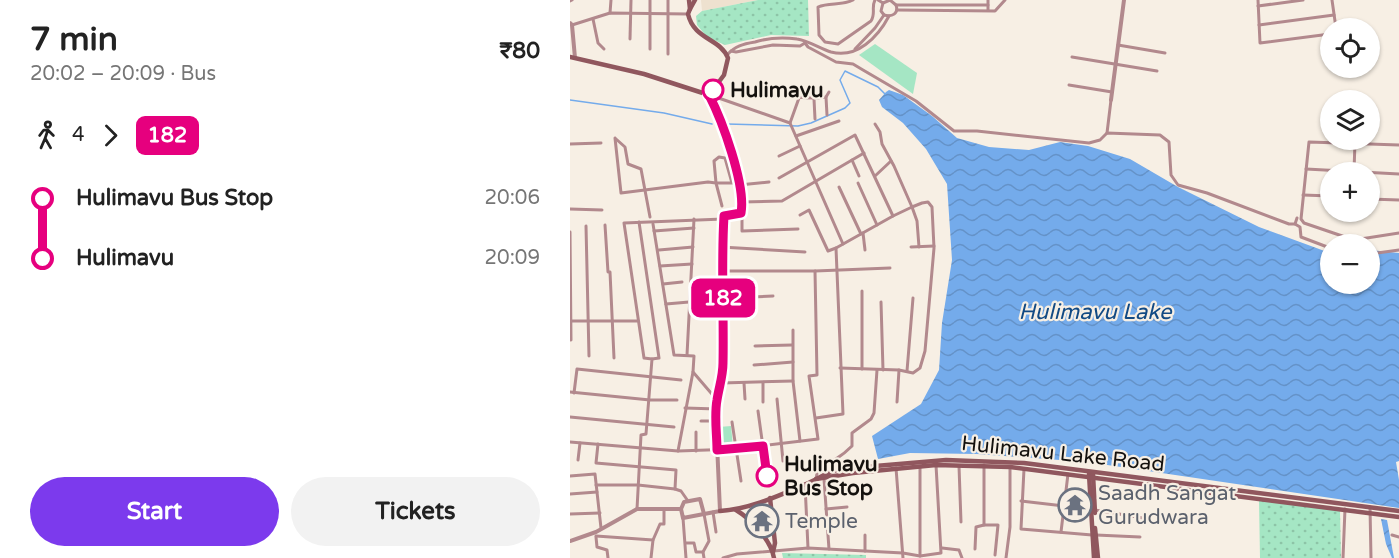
<!DOCTYPE html>
<meta charset="utf-8">
<style>
body{margin:0;font-family:"Varela Round",sans-serif;background:#f2f2f2;color:#222;height:100vh;display:flex;flex-direction:column;font-size:22px;white-space:nowrap}
*{box-sizing:border-box;margin:0}
p{font-size:20px;color:#767676}
.icon{flex:none;width:33px;height:33px;fill:none;stroke:currentColor;stroke-width:2;stroke-linecap:round;stroke-linejoin:round}
.map{position:relative;flex:1;overflow:hidden}
.side{display:flex;flex-direction:column;background:#fff;width:570px}
.side>*{flex:none}
.badge{padding:0 12px;border-radius:9px;font-size:21px;line-height:39px}
.controls{position:absolute;left:750px;top:18px;display:grid;gap:12px}
.controls a{display:grid;place-items:center;width:60px;height:60px;border-radius:50%;background:#fff;box-shadow:0 2px 4px #0004;font-size:30px}
.map>.badge{position:absolute;translate:-50% -50%;box-shadow:0 0 0 3px #fff}
.legs{display:flex;align-items:center;gap:9px;height:66px;padding:0 30px;font-size:20px}
.legs p{margin-inline-start:auto}
.headline{display:flex;align-items:center;justify-content:space-between;height:102px;padding:0 30px}
h1{font-size:33px;font-weight:700;line-height:45px}
.cta{display:flex;gap:12px;margin-top:auto;padding:12px 30px}
.cta a{flex:1;height:69px;border-radius:36px;background:#7c3aed;color:#fff;font-size:24px;font-weight:700;line-height:69px;text-align:center}
.cta a+a{background:#f2f2f2;color:#222}
ul{padding:0 30px;list-style:none}
li{display:flex;align-items:center;gap:21px;height:60px;font-size:22px}
li i{display:grid;place-items:center;width:9px;height:100%;margin:0 8px;background:currentColor}
li i::after{content:'';width:15px;height:15px;margin:-8px;border:4px solid;border-radius:50%;background:#fff}
li p{margin-inline-start:auto}
li:first-child i{background:linear-gradient(#0000 50%,currentColor 0)}
li:last-child i{background:linear-gradient(currentColor 50%,#0000 0)}
main{display:flex;flex:1;min-height:0}
.map>svg:first-child{display:block}
.built{fill:#eee1cf}
.grass{fill:url(#grass-dots)}
.green{fill:#a5e6c4}
.water{fill:url(#water-waves)}
.lines{fill:none;stroke-linecap:round;stroke-linejoin:round}
.stream{stroke:#74abeb;stroke-width:1.5}
.minor{stroke:#b2898d;stroke-width:3}
.tertiary{stroke:#b2898d;stroke-width:4}
.secondary{stroke:#90575e;stroke-width:4.5}
.line-1-casing{stroke:#fff;stroke-width:14}
.line-1{stroke:#e6007e;stroke-width:9}
.stop-1-dot{fill:#fff;stroke:#e6007e;stroke-width:3}
.labels{text-anchor:middle;dominant-baseline:central;stroke-width:4.5;stroke-linejoin:round;paint-order:stroke}
.stop-label{font-size:21px;font-weight:bold;fill:#14110e;stroke:#f7efe4;text-anchor:start}
.street-label{font-size:21px;fill:#14110e;stroke:#f7efe4}
.worship-label{font-size:21px;fill:#5b616d;stroke:#f7efe4;text-anchor:start}
.water-label{font-size:22px;font-style:italic;fill:#124a84;stroke:#f7efe4}
</style>
<main>
<section class="side">
<div class="headline"><div><h1>7 min</h1><p>20:02 – 20:09 · Bus</p></div><b>₹80</b></div>
<div class="legs"><svg class="icon" aria-label="walk" viewBox="0 0 24 24"><circle cx="13" cy="4" r="2"/><path d="M13 8l-2 6 4 7M11 14l-3 7M7 12l3-4h3l4 4"/></svg>4<svg class="icon" aria-label="forward" viewBox="0 0 24 24"><path d="M9 5l7 7-7 7"/></svg><b class="badge" style="background:#e6007e;color:#fff">182</b></div>
<ul>
<li><i style="color:#e6007e"></i><b>Hulimavu Bus Stop</b><p>20:06</p></li>
<li><i style="color:#e6007e"></i><b>Hulimavu</b><p>20:09</p></li>
</ul>
<div class="cta"><a>Start</a><a>Tickets</a></div>
</section>
<div class="map">
<svg width="829" height="558" viewBox="0 0 829 558">
<defs>
<pattern id="grass-dots" width="8" height="8" patternUnits="userSpaceOnUse" patternTransform="scale(1.5)"><rect width="8" height="8" fill="#a5e6c4"/><path d="M2 2h.1M6 6h.1" fill="none" stroke="#8dc4a7" stroke-width="1.8" stroke-linecap="round"/></pattern>
<pattern id="water-waves" width="16" height="10" patternUnits="userSpaceOnUse" patternTransform="scale(1.5)"><rect width="16" height="10" fill="#74abeb"/><path d="M0 5q4-4 8 0t8 0" fill="none" stroke="#6492c8"/></pattern>
</defs>
<rect width="100%" height="100%" fill="#f7efe4"/>
<polygon class="built" points="131,0 188,0 132,11"/>
<g class="grass">
<polygon points="188,0 238,0 239,36 201,35 155,45 137,37 127,25 126,16 132,11"/>
<polygon points="689,500 770,511 771,558 690,558"/>
<polygon points="212,553 296,555 296,558 213,558"/>
</g>
<g class="green">
<polygon points="305,44 347,73 343,94 289,55"/>
<polygon points="161,426 163,447 151,448 149,427"/>
</g>
<g class="water">
<polygon points="319,90 333,95 362,116 387,138 419,147 459,150 490,142 518,146 560,159 608,187 689,227 760,253 760,284 800,284 800,250 829,253 829,461 826,462 829,480 829,508 517,462 407,454 340,453 308,459 302,436 351,404 369,370 372,323 382,260 377,184 356,149 333,123 312,107 309,100 316,92"/>
<polygon points="155,292 178,292 178,307 155,308"/>
<polygon points="811,519 817,520 824,558 822,558 816,544"/>
</g>
<g class="lines">
<g class="stream">
<polyline points="0,100 94,113 142,124"/>
<polyline points="157,124 228,126 241,123 275,108 280,103 270,80 275,71 308,87 315,94"/>
</g>
<g class="minor">
<path d="M283,0C272,6 259,2 248,7L249,35L255,42L268,44L301,21C306,14 301,7 305,0"/>
<path d="M308,0L313,3L320,0L326,5C329,14 322,17 314,15"/>
<polyline points="688,0 690,43 760,34"/>
<polyline points="762,0 766,28"/>
<polyline points="0,1 2,0"/>
<polyline points="313,3 311,11 314,15"/>
<polyline points="326,5 418,5"/>
<polyline points="688,6 733,0"/>
<polyline points="327,10 425,11 435,0"/>
<polyline points="418,10 418,0"/>
<polyline points="40,13 41,0"/>
<polyline points="23,19 28,43 34,49"/>
<polyline points="2,25 40,13 118,14"/>
<polyline points="689,25 764,15"/>
<polyline points="60,39 61,0"/>
<polyline points="235,43 238,47 266,62 283,64 293,70 346,101 384,131 407,131 519,143 530,140 537,133 590,135 599,142 601,175 608,185 637,193 719,224 725,224 727,218"/>
<polyline points="548,45 595,53"/>
<polyline points="80,49 80,0"/>
<polyline points="285,49 305,28 314,15"/>
<polyline points="161,51 166,52 203,45 230,46 235,43"/>
<polyline points="98,54 98,0"/>
<path d="M157,55C165,46 173,44 185,42C198,38 213,37 227,39C237,40 251,49 261,52C287,59 308,37 319,16"/>
<polyline points="502,57 587,71"/>
<polyline points="499,85 542,92"/>
<path d="M214,94C228,98 241,99 256,97L259,92"/>
<polyline points="140,95 220,123"/>
<polyline points="256,97 257,115"/>
<polyline points="229,98 220,123 273,244"/>
<polyline points="244,99 245,119"/>
<polyline points="305,124 310,132 312,144 324,166 342,207 323,216"/>
<polyline points="537,133 541,100"/>
<polyline points="226,136 269,121"/>
<polyline points="45,138 51,193 138,182 146,183 152,206"/>
<polyline points="46,139 55,147 58,164 71,169 80,217"/>
<polyline points="0,144 31,143"/>
<polyline points="829,145 739,142 731,219 734,223 784,240 829,233"/>
<polyline points="209,156 230,146"/>
<polyline points="282,160 289,176"/>
<polyline points="736,169 829,174"/>
<polyline points="784,171 785,142"/>
<polyline points="305,176 321,161"/>
<polyline points="209,178 285,135 323,216 266,248 273,414 246,418"/>
<polyline points="162,183 155,158 149,157 144,161 146,183 169,183"/>
<polyline points="288,183 307,225"/>
<polyline points="169,185 199,182"/>
<polyline points="269,187 291,234"/>
<polyline points="733,195 760,196"/>
<polyline points="800,199 829,200"/>
<polyline points="172,202 212,201 294,153"/>
<polyline points="0,209 32,210"/>
<polyline points="172,213 172,231 228,229"/>
<polyline points="230,215 239,210 258,251 266,248"/>
<polyline points="69,222 89,358 82,359"/>
<polyline points="83,224 104,355 124,356 123,372 108,451"/>
<polyline points="725,224 730,227 731,237 760,248"/>
<polyline points="35,225 38,272 40,272 44,358"/>
<polyline points="16,226 19,356"/>
<polyline points="84,231 124,228"/>
<polyline points="0,232 1,340"/>
<polyline points="293,233 295,250"/>
<polyline points="151,247 235,252"/>
<polyline points="341,247 364,246"/>
<polyline points="89,250 123,247"/>
<polyline points="800,254 829,250"/>
<polyline points="90,266 122,264"/>
<polyline points="152,271 245,271 320,268"/>
<polyline points="93,284 112,282"/>
<polyline points="292,291 292,369"/>
<polyline points="311,302 313,370"/>
<polyline points="96,304 119,302"/>
<polyline points="154,309 179,309 182,297 203,296"/>
<polyline points="0,321 67,321"/>
<polyline points="223,330 223,381 230,441"/>
<polyline points="185,346 222,345"/>
<polyline points="117,355 124,219"/>
<polyline points="184,365 223,362"/>
<polyline points="270,368 329,370 343,373 350,368 355,351 364,248 362,207 358,202 352,203 342,207 347,221 349,247"/>
<polyline points="337,371 343,298"/>
<polyline points="123,372 147,400"/>
<polyline points="152,383 223,381"/>
<polyline points="174,383 175,399"/>
<polyline points="0,392 80,400 107,400"/>
<polyline points="4,393 7,369 111,380"/>
<polyline points="207,399 213,461"/>
<polyline points="193,402 193,383"/>
<polyline points="327,402 329,370"/>
<polyline points="115,408 147,409"/>
<polyline points="188,411 197,476"/>
<polyline points="0,417 104,427"/>
<polyline points="131,421 146,421"/>
<polyline points="162,422 171,481"/>
<polyline points="126,432 126,451"/>
<polyline points="0,442 108,451 166,449 248,439 239,376 247,375 245,271"/>
<polyline points="28,444 26,463 106,470 105,489"/>
<polyline points="8,460 10,443"/>
<polyline points="414,465 414,525 428,525 425,555"/>
<polyline points="389,466 391,522"/>
<polyline points="326,468 333,558"/>
<polyline points="454,469 451,529 522,535"/>
<polyline points="0,476 25,474 31,528"/>
<path d="M246,479L248,468C262,462 271,457 282,446V433L301,419L304,413L307,370"/>
<polyline points="254,479 259,549"/>
<polyline points="235,484 238,548"/>
<polyline points="26,485 68,485 105,489 111,491 118,501"/>
<polyline points="0,494 27,492"/>
<polyline points="451,501 494,506"/>
<polyline points="800,507 801,558"/>
<polyline points="67,509 71,435 76,434 82,359 74,358 54,223 153,219"/>
<polyline points="256,509 277,507"/>
<polyline points="525,510 573,518"/>
<polyline points="143,512 146,532"/>
<polyline points="0,514 30,513"/>
<polyline points="113,518 116,558"/>
<polyline points="491,532 498,474"/>
<polyline points="295,535 295,551"/>
<polyline points="526,535 570,537"/>
<polyline points="822,535 829,537"/>
<polyline points="26,536 83,540 81,558"/>
<polyline points="26,537 27,547 37,550 38,558"/>
<polyline points="83,540 90,524 94,524 94,509"/>
<polyline points="116,543 124,543 126,552 133,552"/>
<polyline points="372,548 389,550 392,558"/>
<polyline points="405,549 406,527 414,525"/>
<polyline points="350,556 350,468"/>
<polyline points="134,558 133,552 139,541 134,514"/>
<polyline points="153,558 167,554 238,548 333,553 350,556 371,553 366,465"/>
<polyline points="436,558 440,527 440,467"/>
<polyline points="773,558 775,509"/>
</g>
<g class="tertiary">
<polyline points="0,23 2,25 5,58"/>
<polyline points="541,100 554,0"/>
<polygon points="130,499 134,514 113,518 111,509 114,502"/>
<path d="M134,514L150,511L146,421L147,400L153,367L154,324L151,247L154,216L172,213L173,206C167,168 157,129 139,95"/>
<polyline points="0,541 26,532 67,509 111,509"/>
</g>
<g class="secondary">
<polyline points="120,9 125,0"/>
<path d="M0,57L74,74L139,95L154,75L158,58C150,38 124,40 118,14L120,9L119,0"/>
<polyline points="519,474 524,558"/>
<polyline points="523,474 525,513"/>
<polyline points="246,479 283,473 366,465 440,467 829,517"/>
<polyline points="200,498 205,543 203,552"/>
<path d="M166,510C181,519 201,540 204,558"/>
<path d="M150,511C180,509 208,496 236,484C248,479 257,472 270,469L376,460L454,463L829,511"/>
<polyline points="525,528 528,558"/>
</g>
</g>
<g class="lines">
<defs>
<path id="line-1" d="M143,90L139,95C152,120 176,185 171,213L154,216C151,265 154,314 153,363C153,376 149,387 147,400C144,416 147,434 147,450L193,446L197,476"/>
</defs>
<use href="#line-1" class="line-1-casing"/>
<use href="#line-1" class="line-1"/>
</g>
<defs>
<symbol id="temple-ring" viewBox="-11 -11 22 22"><circle r="9.5" fill="#f7efe4" stroke="#6b7280" stroke-width="1.5"/><path d="M0-6L5-2H3V0L6.5 2.5H4V6H1.5V3h-3V6H-4V2.5H-6.5L-3 0V-2H-5Z" fill="#6b7280"/></symbol>
</defs>
<g fill-rule="evenodd">
<use href="#temple-ring" x="486" y="486" width="38" height="38"/>
<use href="#temple-ring" x="173" y="502" width="38" height="38"/>
</g>
<g class="stop-1-dot">
<circle cx="143" cy="90" r="10"/>
<circle cx="197" cy="476" r="10"/>
</g>
<g class="labels">
<g class="stop-label">
<text x="160" y="90">Hulimavu</text>
<text x="214" y="464">Hulimavu<tspan x="214" dy="24">Bus Stop</tspan></text>
</g>
<g class="street-label">
<text transform="translate(493 454) rotate(6)">Hulimavu Lake Road</text>
</g>
<g class="worship-label">
<text x="528" y="493">Saadh Sangat<tspan x="528" dy="24">Gurudwara</tspan></text>
<text x="215" y="521">Temple</text>
</g>
<g class="water-label">
<text x="525" y="312">Hulimavu Lake</text>
</g>
</g>
</svg>
<div class="controls">
<a><svg class="icon" aria-label="locate" viewBox="0 0 24 24"><circle cx="12" cy="12" r="6"/><path d="M12 2v4M12 18v4M2 12h4M18 12h4"/></svg></a>
<a><svg class="icon" aria-label="layers" viewBox="0 0 24 24"><path d="M12 4l9 5-9 5-9-5zM3 14l9 5 9-5"/></svg></a>
<a>+</a>
<a>−</a>
</div>
<b class="badge" style="left:153px;top:298px;background:#e6007e;color:#fff">182</b>
</div>
</main>
